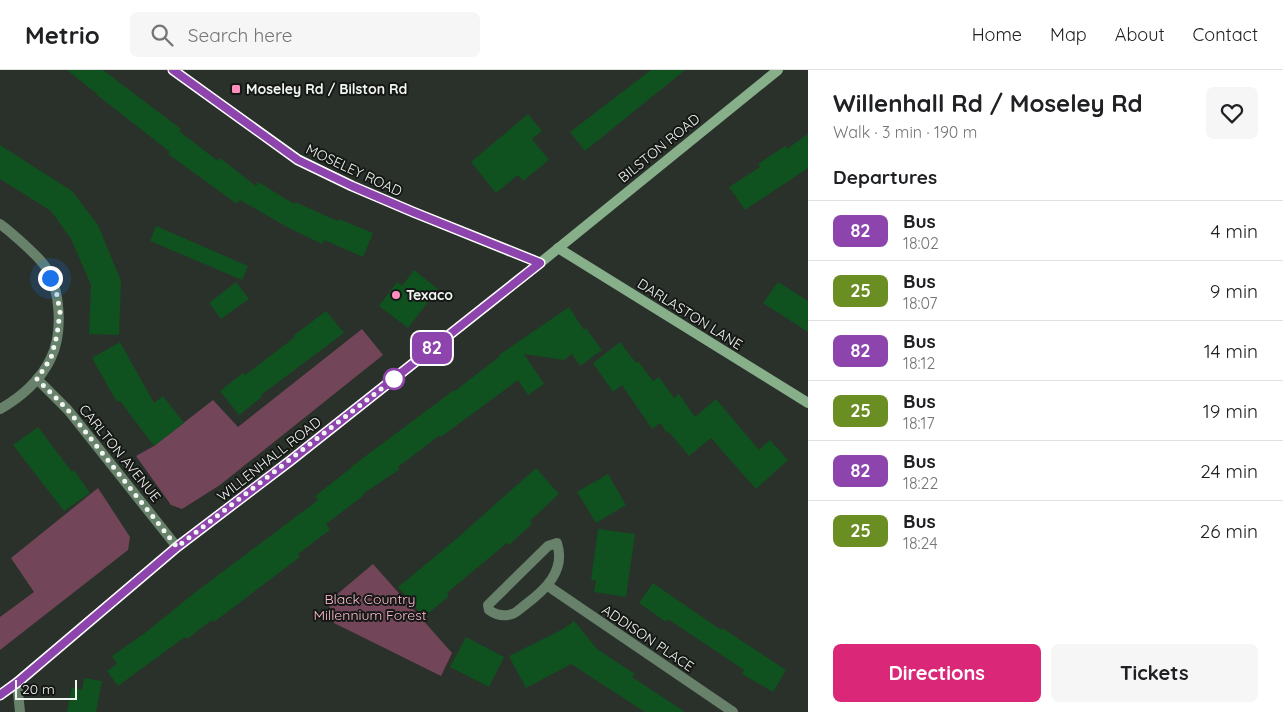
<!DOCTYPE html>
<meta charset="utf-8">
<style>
body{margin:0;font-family:Quicksand,sans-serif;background:#f6f6f6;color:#202124;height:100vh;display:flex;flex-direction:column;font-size:19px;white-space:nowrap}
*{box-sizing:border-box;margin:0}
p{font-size:16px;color:#757577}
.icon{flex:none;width:28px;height:28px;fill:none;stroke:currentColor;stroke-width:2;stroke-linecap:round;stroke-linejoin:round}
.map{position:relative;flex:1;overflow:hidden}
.drawer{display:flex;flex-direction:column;background:#fff;width:475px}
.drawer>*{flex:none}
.badge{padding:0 10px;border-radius:8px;font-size:18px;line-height:32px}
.scale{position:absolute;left:15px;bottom:12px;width:62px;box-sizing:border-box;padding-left:5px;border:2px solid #f2f6f2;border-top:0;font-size:14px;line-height:18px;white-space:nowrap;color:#f2f6f2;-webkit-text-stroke:4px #151815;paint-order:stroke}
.you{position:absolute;width:25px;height:25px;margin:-12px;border:4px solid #fff;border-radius:50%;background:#1a73e8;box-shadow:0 0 0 8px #1a73e833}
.map>.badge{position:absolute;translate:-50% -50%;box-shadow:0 0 0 2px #fff}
h2{padding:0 25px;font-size:19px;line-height:45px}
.round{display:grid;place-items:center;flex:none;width:52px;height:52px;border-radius:8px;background:#f6f6f6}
.headline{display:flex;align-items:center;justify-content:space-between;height:85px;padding:0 25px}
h1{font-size:24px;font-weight:700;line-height:38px}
.primary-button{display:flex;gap:10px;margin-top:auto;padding:10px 25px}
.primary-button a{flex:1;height:58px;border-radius:8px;background:#db2777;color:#fff;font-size:20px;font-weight:700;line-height:58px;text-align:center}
.primary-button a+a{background:#f6f6f6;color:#202124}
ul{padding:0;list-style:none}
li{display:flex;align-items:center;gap:15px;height:60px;padding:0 25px;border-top:1px solid #e0e0e0}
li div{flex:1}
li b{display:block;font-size:19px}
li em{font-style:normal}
li .badge{min-width:55px;font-weight:700;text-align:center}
header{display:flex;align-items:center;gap:30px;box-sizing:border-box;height:70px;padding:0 25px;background:#fff;border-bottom:1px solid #e0e0e0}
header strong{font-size:24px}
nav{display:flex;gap:28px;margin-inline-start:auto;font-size:18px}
.search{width:350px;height:45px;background:#f6f6f6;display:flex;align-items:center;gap:12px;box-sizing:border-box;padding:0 18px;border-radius:8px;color:#757577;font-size:19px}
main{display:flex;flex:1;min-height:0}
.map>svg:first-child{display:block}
.green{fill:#724658}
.building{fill:#0f511f}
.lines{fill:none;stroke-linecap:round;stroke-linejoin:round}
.street{stroke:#67816a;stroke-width:10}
.secondary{stroke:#86af8a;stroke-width:10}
.line-casing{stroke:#fff;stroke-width:11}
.line{stroke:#8e44ad;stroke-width:8}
.walk{stroke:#f2f6f2;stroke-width:5;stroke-dasharray:0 9}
.poi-dot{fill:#fe8ebe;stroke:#151815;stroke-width:2}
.stop-dot{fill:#fff;stroke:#8e44ad;stroke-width:2.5}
.labels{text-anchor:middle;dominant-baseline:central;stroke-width:4;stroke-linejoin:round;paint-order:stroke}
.poi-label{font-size:14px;font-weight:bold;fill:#f2f6f2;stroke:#151815;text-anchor:start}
.street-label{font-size:14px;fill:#f2f6f2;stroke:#151815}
.park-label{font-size:14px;fill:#fdbdd6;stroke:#151815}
</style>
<header>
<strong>Metrio</strong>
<div class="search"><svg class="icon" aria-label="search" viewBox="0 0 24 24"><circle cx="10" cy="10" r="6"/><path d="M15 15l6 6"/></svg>Search here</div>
<nav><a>Home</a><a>Map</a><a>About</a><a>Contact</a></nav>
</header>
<main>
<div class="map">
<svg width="808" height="642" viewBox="0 0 808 642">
<rect width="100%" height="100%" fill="#2a312a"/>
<g class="green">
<polygon points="362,259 383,285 220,415 182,439 171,435 136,386 154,376 213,330 238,357"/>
<polygon points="98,418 130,467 128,480 0,580 0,547 34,522 11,488"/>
<polygon points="373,494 452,583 441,606 334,553 328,532"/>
</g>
<g class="building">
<polygon points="67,0 103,0 181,59 179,61 218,91 220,88 256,116 258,112 294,134 295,132 338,151 339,149 373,163 363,187 324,170 322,174 287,157 240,130 237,134 168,84 170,82 97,25 97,24"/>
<polygon points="651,0 685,0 585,81 570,62"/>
<polygon points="528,44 542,61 532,69 549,90 523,111 518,105 496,123 471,92"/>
<polygon points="808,64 808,98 745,140 729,117 760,97 758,94 785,76 787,79"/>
<polygon points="0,75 72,121 98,155 121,211 119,265 89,264 91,215 71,169 51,141 0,109"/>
<polygon points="156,156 248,196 242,210 150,171"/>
<polygon points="414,200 438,219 408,258 379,236 397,212 402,216"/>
<polygon points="236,212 249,229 221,249 209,233"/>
<polygon points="778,212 808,231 808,262 763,233"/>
<polygon points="569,237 584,260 586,258 602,280 580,296 572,284 564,290 524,284 544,314 528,325 518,310 441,367 440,365 398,397 400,399 363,424 364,425 326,454 330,460 298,484 300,487 214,552 212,550 187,569 185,567 118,616 107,601 117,594 112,586 145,563 193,524 318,430 315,426 351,398 351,397 454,320 455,321 500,286 499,285"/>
<polygon points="326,241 344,263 261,325 262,327 239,345 220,321 243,303 245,305 295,267 293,266"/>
<polygon points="120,272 154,333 163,326 184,353 154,376 120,331 117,332 92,288"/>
<polygon points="620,272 636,293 638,291 653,311 659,307 674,328 679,324 695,347 716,329 759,380 770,370 788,390 756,419 711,368 689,386 669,362 667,363 660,353 652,359 622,315 613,322 593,293"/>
<polygon points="38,357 72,402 74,400 90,423 64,441 13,375"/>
<polygon points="536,398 559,424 530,451 532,454 509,475 507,473 447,523 449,526 424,547 398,517 455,470"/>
<polygon points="608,404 626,435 596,453 577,422"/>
<polygon points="598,459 635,464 626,527 594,522 596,511 591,510"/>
<polygon points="653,513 721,560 722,558 786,600 773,622 742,604 744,600 668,549 666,552 639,533"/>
<polygon points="574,551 597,579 635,604 632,607 685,642 645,642 571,594 526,618 509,586 565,558"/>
<polygon points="466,567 504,587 489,617 450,597"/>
<polygon points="84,608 102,611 96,642 67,642 72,617 82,620"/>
</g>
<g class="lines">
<g class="street">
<path d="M0,154C10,161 38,186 45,196C61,219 63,263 51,288C41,310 20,328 0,339"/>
<polyline points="37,309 68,340 177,477"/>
<path d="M557,473C566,501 545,520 525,535C521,538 516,543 512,544C503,547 496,545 489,540L488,535L548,476Z"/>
<polyline points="548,516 733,642"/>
<polyline points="17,612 20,642"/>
</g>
<g class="secondary">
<polyline points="173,0 298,89 352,116 413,142 540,193"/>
<polyline points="558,178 808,333"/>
<polyline points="0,625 17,612 177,477 290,391 540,193 778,0"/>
</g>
</g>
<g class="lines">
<defs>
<polyline id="line" points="0,625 18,612 177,477 290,391 540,193 413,142 352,116 298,90 173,0"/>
</defs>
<use href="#line" class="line-casing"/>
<use href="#line" class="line"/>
<polyline class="walk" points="50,208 56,220 60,242 57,265 51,288 37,309 68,340 177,477 394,309"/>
</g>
<g class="poi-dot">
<rect x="231" y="14" width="10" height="10" rx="2.5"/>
<circle cx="396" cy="225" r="5"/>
</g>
<circle class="stop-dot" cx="394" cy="309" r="10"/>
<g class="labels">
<g class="poi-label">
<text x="246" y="19">Moseley Rd / Bilston Rd</text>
<text x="406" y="225">Texaco</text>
</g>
<g class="street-label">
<text transform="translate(659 78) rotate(-39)">BILSTON ROAD</text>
<text transform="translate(354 100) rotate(25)">MOSELEY ROAD</text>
<text transform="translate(690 244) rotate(32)">DARLASTON LANE</text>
<text transform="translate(120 383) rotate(51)">CARLTON AVENUE</text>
<text transform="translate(269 389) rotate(-38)">WILLENHALL ROAD</text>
<text transform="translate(648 568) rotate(34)">ADDISON PLACE</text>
</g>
<g class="park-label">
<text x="370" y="529">Black Country<tspan x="370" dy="16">Millennium Forest</tspan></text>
</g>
</g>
</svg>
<div class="scale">20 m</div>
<div class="you" style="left:50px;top:208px"></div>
<b class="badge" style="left:432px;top:278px;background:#8e44ad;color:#fff">82</b>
</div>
<section class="drawer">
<div class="headline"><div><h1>Willenhall Rd / Moseley Rd</h1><p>Walk · 3 min · 190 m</p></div><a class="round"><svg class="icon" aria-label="heart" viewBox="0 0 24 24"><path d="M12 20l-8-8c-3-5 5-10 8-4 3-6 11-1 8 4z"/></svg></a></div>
<h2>Departures</h2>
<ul>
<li><span class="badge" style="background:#8e44ad;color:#fff">82</span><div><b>Bus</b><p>18:02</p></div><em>4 min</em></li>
<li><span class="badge" style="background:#6b8e23;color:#fff">25</span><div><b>Bus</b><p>18:07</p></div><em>9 min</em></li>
<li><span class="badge" style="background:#8e44ad;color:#fff">82</span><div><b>Bus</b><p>18:12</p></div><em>14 min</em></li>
<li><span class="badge" style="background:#6b8e23;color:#fff">25</span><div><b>Bus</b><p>18:17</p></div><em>19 min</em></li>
<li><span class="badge" style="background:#8e44ad;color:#fff">82</span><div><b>Bus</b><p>18:22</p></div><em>24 min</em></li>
<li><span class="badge" style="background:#6b8e23;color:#fff">25</span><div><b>Bus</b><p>18:24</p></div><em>26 min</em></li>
</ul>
<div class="primary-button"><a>Directions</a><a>Tickets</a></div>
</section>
</main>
